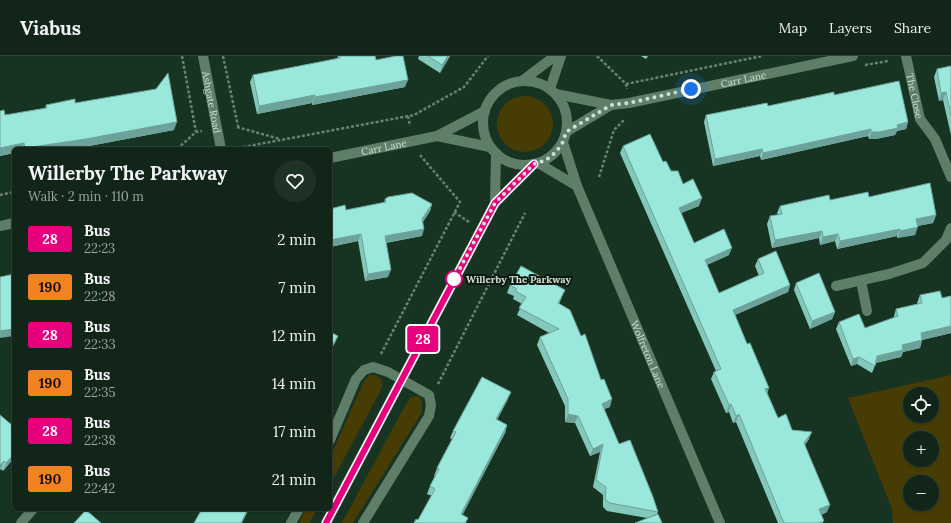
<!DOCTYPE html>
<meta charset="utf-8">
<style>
body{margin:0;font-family:Lora,serif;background:#1e3226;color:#f1f3f6;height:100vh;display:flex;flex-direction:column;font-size:15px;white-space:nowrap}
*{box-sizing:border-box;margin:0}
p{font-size:13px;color:#9ca5a2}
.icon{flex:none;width:22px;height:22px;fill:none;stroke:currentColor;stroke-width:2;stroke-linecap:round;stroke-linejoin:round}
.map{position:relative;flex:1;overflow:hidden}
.sheet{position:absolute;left:12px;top:91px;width:320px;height:364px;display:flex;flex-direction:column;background:#112619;border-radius:6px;box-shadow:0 1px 3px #0004,0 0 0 1px #304338}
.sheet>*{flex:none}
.badge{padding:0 8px;border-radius:3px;font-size:14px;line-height:26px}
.controls{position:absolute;left:903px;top:331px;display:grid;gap:8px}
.controls a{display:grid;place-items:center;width:36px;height:36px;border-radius:50%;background:#112619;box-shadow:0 1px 3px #0004,0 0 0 1px #304338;font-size:20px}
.you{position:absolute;width:20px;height:20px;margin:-10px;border:3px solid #fff;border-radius:50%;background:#1a73e8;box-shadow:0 0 0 6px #1a73e833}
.map>.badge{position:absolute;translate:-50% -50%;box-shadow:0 0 0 2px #fff}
.round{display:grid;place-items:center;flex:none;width:42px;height:42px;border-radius:21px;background:#1e3226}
.overview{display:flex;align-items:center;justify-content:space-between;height:68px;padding:0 16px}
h1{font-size:19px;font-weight:700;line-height:30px}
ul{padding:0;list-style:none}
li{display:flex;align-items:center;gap:12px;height:48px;padding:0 16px}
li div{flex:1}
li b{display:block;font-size:15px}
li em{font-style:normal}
li .badge{min-width:44px;font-weight:700;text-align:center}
header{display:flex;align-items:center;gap:24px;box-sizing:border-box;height:56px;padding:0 20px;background:#112619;border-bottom:1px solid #304338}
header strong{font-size:19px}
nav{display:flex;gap:22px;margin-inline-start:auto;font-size:14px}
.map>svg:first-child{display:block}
.green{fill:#483c05;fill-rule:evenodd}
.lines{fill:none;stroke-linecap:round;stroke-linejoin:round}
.path{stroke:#6b8273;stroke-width:2.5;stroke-dasharray:3 2;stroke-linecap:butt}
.minor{stroke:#5f7e68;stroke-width:10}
.tertiary{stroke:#5f7e68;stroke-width:10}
.wall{fill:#84c8bc}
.shaded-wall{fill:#6ca299}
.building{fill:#9ae8db;stroke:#6ca299}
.line-casing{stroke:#fff;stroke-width:9}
.line{stroke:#e6007e;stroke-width:6}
.walk{stroke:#d0e0d4;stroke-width:4;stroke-dasharray:0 7.2}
.stop-dot{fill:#fff;stroke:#e6007e;stroke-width:2}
.labels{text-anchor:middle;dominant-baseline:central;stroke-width:4;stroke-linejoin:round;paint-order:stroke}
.street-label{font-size:10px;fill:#d0e0d4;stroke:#0c180f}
.stop-label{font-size:10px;font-weight:bold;fill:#d0e0d4;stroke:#0c180f;text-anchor:start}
</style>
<header>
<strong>Viabus</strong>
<nav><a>Map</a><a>Layers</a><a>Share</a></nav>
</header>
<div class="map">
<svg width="951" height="467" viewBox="0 0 951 467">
<rect width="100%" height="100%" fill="#173321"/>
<g class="green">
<circle cx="525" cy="68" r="28"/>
<polygon points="369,319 376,319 382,324 382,332 330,429 330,402 364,325"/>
<path d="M951,319V467H893L892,453L848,342ZM910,338H932V360H910ZM910,382H932V404H910ZM910,426H932V448H910Z"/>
<polygon points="415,340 420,341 422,347 422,356 353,467 342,467 396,366 410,342"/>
<polygon points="306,453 317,453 310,467 299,467"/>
</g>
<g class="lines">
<g class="path">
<polyline points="182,0 196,76"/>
<polyline points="223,0 238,70"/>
<polyline points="597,0 626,28 627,33"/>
<polyline points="865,9 888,5"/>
<polyline points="626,28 762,0"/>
<polyline points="408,60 410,70"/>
<polyline points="237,71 280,83"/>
<polyline points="238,92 414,59 464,31 488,0"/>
<polyline points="177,93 196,76 202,75"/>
<polyline points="599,121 614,74 625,63"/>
<polyline points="0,139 14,136"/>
<polyline points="454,156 469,166"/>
<polyline points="381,298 460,146 420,99"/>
<polyline points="438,328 525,157"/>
</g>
<g class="minor">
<path id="s1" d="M203,0L221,93"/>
<path id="s2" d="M906,0L920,63L935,83L951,121"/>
<polyline points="522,25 555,0"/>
<polyline points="550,33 561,0"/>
<path id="s3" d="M556,38L611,49L629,47L853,0"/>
<polyline points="566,76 611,49"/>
<path id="s4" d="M563,86L577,130L720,467"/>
<polyline points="538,107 577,130"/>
<polyline points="861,225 867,255"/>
<polyline points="836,230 889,218 923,207 946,184 951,172"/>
<polyline points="330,384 356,323 364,314 373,311 388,316 429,339 431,349 429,360 363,467"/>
<polyline points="21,467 33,453"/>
<polyline points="291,467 299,453"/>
</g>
<g class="tertiary">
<circle cx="525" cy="67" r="42"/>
<polyline points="437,80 490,91"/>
<path id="s5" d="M330,102L437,80L485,55"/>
<polyline points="495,147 496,97"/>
<polyline points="0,170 14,167"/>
<polyline points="326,467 495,147 534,108"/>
</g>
</g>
<g class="wall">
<polygon points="338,0 375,0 376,4 405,31 312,49 312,47 257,58 250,26 253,19 337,3"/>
<polygon points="419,0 450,0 440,17 418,3"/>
<polygon points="641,0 648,0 646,3"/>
<polygon points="951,10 951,79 943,44 939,45 934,21 937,13"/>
<polygon points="834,39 908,66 906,73 897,75 895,79 876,83 869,83 868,80 761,104 760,100 713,110 704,66 706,59 768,50"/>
<polygon points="75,47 174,74 84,91 67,93 14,93 14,97 0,100 0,55 5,59 45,52 46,49"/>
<polygon points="623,90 663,106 683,128 699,150 681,157 694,187 729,199 707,209 719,237 759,220 755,210 758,203 790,229 788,236 735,259 778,362 792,374 809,383 805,389 827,456 821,459 823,467 778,467 736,366 733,367 729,356 726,357 711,323 714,316 716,315 620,97"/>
<polygon points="869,141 936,159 933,167 917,170 915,179 897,182 897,180 837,193 835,185 820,189 819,182 772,192 767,168 770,160 778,159 777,157 780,150 830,144"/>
<polygon points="385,143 432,148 430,155 423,166 422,180 386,187 388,221 365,225 358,185 330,191 330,153 346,154 384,147"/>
<polygon points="796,227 835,256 832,263 810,273 794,234"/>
<polygon points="510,229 562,241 559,248 610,351 604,353 619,388 658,456 657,458 647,462 607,455 603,451 603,439 593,431 600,396 590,400 575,367 565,366 565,350 537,289 540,281 549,277 517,259 522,248 513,243 514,240 507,237"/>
<polygon points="920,239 942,242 951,240 951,277 922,284 920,292 903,296 901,301 876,307 872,317 857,308 851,310 836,273 839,266 865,272 894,262 894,260 896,253 918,248 917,247"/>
<polygon points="508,343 497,364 507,369 505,377 462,458 468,462 466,467 414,467 418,464 432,440 427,438 430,430 435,420 434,420 437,412 452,383 450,382 453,375"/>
<polygon points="0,359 13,370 14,368 14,402 3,415 1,413 0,414"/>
</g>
<g class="shaded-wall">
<polygon points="448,0 450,0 440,17 442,9"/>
<polygon points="408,24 405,31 312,49 315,41"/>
<polygon points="946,36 943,44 939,45 941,37"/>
<polygon points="315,39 312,47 257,58 259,50"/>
<polygon points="177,66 174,74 84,91 67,93 25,93 25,92"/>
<polygon points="908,66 906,73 897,75 895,79 876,83 869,83 871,76 897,69"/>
<polygon points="871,73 868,80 761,104 763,97"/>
<polygon points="24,87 22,93 14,93 14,97 0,100 0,92"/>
<polygon points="762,93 760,100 713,110 715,103"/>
<polygon points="702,142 699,150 676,159 679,152"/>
<polygon points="432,148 430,155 420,170 422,163"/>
<polygon points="936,159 933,167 913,171 916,163"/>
<polygon points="918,171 915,179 897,182 900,175"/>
<polygon points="424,173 422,180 383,187 385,180"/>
<polygon points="900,173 897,180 837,193 840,185"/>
<polygon points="822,175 819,182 772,192 775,184"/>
<polygon points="361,178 358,185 330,191 330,184"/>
<polygon points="838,178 835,185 820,189 823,181"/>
<polygon points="732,192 729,199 702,211 705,204"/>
<polygon points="391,214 388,221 365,225 368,218"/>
<polygon points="790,229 788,236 730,261 733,254"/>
<polygon points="565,234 562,241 555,255 558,247"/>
<polygon points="835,256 832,263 810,273 812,265"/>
<polygon points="951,270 951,277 918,285 921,277"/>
<polygon points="14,273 14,280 0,282 0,275"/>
<polygon points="338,280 335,287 330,296 330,294"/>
<polygon points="922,284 920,292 903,296 901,301 874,307 877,300 902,289"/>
<polygon points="859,301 857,308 851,310 853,303"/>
<polygon points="769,332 767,339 765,333"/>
<polygon points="511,336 508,343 493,371 496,363"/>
<polygon points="612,343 610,351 599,355 602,348"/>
<polygon points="731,348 729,356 726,357 729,349"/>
<polygon points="568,358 578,360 575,367 565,366"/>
<polygon points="739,358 736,366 733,367 736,360"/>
<polygon points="507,369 505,377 459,466 461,458"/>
<polygon points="812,376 809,383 801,394 804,387"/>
<polygon points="603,388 600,396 590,400 593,393"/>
<polygon points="14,398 14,402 3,415 6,407"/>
<polygon points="4,405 1,413 0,414 0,409"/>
<polygon points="830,449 827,456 817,461 819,453"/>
<polygon points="248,453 249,453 242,467 241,467"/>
</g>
<g class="building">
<polygon points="340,0 375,0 376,4 396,0 403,0 408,24 315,41 315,39 259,50 253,19 340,2"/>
<polygon points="428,0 448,0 442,9"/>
<polygon points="951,10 951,59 946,36 941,37 937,13"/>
<polygon points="168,17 177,66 86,83 25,92 24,87 0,92 0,55 4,54 5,59 47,52 46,49 75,43 75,47 156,33"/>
<polygon points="899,25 908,66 897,69 898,72 879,76 871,76 871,73 763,97 762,93 715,103 706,59 767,47 768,50 834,36 834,39"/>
<polygon points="650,78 663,106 666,105 671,115 678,115 683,128 693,123 702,142 679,152 694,187 724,173 732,192 705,204 719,237 764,217 758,203 776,195 790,229 733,254 747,288 750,287 769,332 765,333 778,362 786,358 792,374 812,376 804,387 830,449 819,453 824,465 819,467 784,467 739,358 736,360 731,348 729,349 714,316 721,313 623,90"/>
<polygon points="930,127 936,159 916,163 918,171 900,175 900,173 840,185 838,178 823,181 822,175 775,184 770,160 782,158 780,150 829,139 830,144 868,136 869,141"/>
<polygon points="412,137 432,148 422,163 424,173 385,180 391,214 368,218 361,178 330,184 330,153 345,149 346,154 386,146 385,143 388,141"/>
<polygon points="521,210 565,234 558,247 570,254 581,280 585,278 601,324 604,323 612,343 602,348 619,388 630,384 653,441 658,456 610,447 605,443 606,431 596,424 603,388 593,393 578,360 568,358 568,343 540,281 559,273 519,252 526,241 515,235 517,233 510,229"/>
<polygon points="819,217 835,256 812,265 796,227"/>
<polygon points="14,218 14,273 0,275 0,221"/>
<polygon points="940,235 942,242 951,240 951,270 921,277 922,284 902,289 903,294 877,300 875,310 859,301 853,303 839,266 859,258 865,272 898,260 896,253 922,247 920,239"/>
<polygon points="330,276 338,280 330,294"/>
<polygon points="482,321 511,336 496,363 507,369 461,458 468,462 465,467 414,467 416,463 418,464 435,433 430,430 439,413 437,412 456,376 453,375"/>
<polygon points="0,359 13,370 14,368 14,398 6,407 4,405 0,409"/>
<polygon points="202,453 248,453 241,467 194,467"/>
<polygon points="86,454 101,467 74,467"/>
<polygon points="658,458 662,467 635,467"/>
</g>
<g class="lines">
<defs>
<polyline id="line" points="326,467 495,147 534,108"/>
</defs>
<use href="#line" class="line-casing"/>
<use href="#line" class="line"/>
<polyline class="walk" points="454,223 452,227 495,147 534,108 546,104 556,96 563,86 566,76 611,49 629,47 691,33"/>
</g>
<circle class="stop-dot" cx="454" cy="223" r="8"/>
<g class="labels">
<g class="street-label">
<text stroke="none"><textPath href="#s3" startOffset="191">Carr Lane</textPath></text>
<text stroke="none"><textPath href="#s2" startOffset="41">The Close</textPath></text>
<text stroke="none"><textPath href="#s1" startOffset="47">Ashgate Road</textPath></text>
<text stroke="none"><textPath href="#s5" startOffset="55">Carr Lane</textPath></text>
<text stroke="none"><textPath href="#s4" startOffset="229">Wolfreton Lane</textPath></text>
</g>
<g class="stop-label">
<text x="466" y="223">Willerby The Parkway</text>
</g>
</g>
</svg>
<div class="controls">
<a><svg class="icon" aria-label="locate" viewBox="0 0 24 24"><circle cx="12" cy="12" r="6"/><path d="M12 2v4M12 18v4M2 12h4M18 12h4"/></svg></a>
<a>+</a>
<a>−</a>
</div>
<div class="you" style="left:691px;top:33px"></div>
<b class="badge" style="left:423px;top:283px;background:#e6007e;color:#fff">28</b>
<section class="sheet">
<div class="overview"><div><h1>Willerby The Parkway</h1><p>Walk · 2 min · 110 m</p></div><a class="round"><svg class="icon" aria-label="heart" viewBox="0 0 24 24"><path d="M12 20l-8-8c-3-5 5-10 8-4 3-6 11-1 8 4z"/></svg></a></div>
<ul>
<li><span class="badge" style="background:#e6007e;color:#fff">28</span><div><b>Bus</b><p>22:23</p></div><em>2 min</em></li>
<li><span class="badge" style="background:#f58220;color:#111">190</span><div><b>Bus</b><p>22:28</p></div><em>7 min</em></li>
<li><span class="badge" style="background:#e6007e;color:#fff">28</span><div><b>Bus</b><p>22:33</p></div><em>12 min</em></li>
<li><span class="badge" style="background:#f58220;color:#111">190</span><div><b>Bus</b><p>22:35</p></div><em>14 min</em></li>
<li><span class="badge" style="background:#e6007e;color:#fff">28</span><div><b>Bus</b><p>22:38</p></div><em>17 min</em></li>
<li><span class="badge" style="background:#f58220;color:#111">190</span><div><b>Bus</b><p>22:42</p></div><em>21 min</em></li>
</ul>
</section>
</div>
